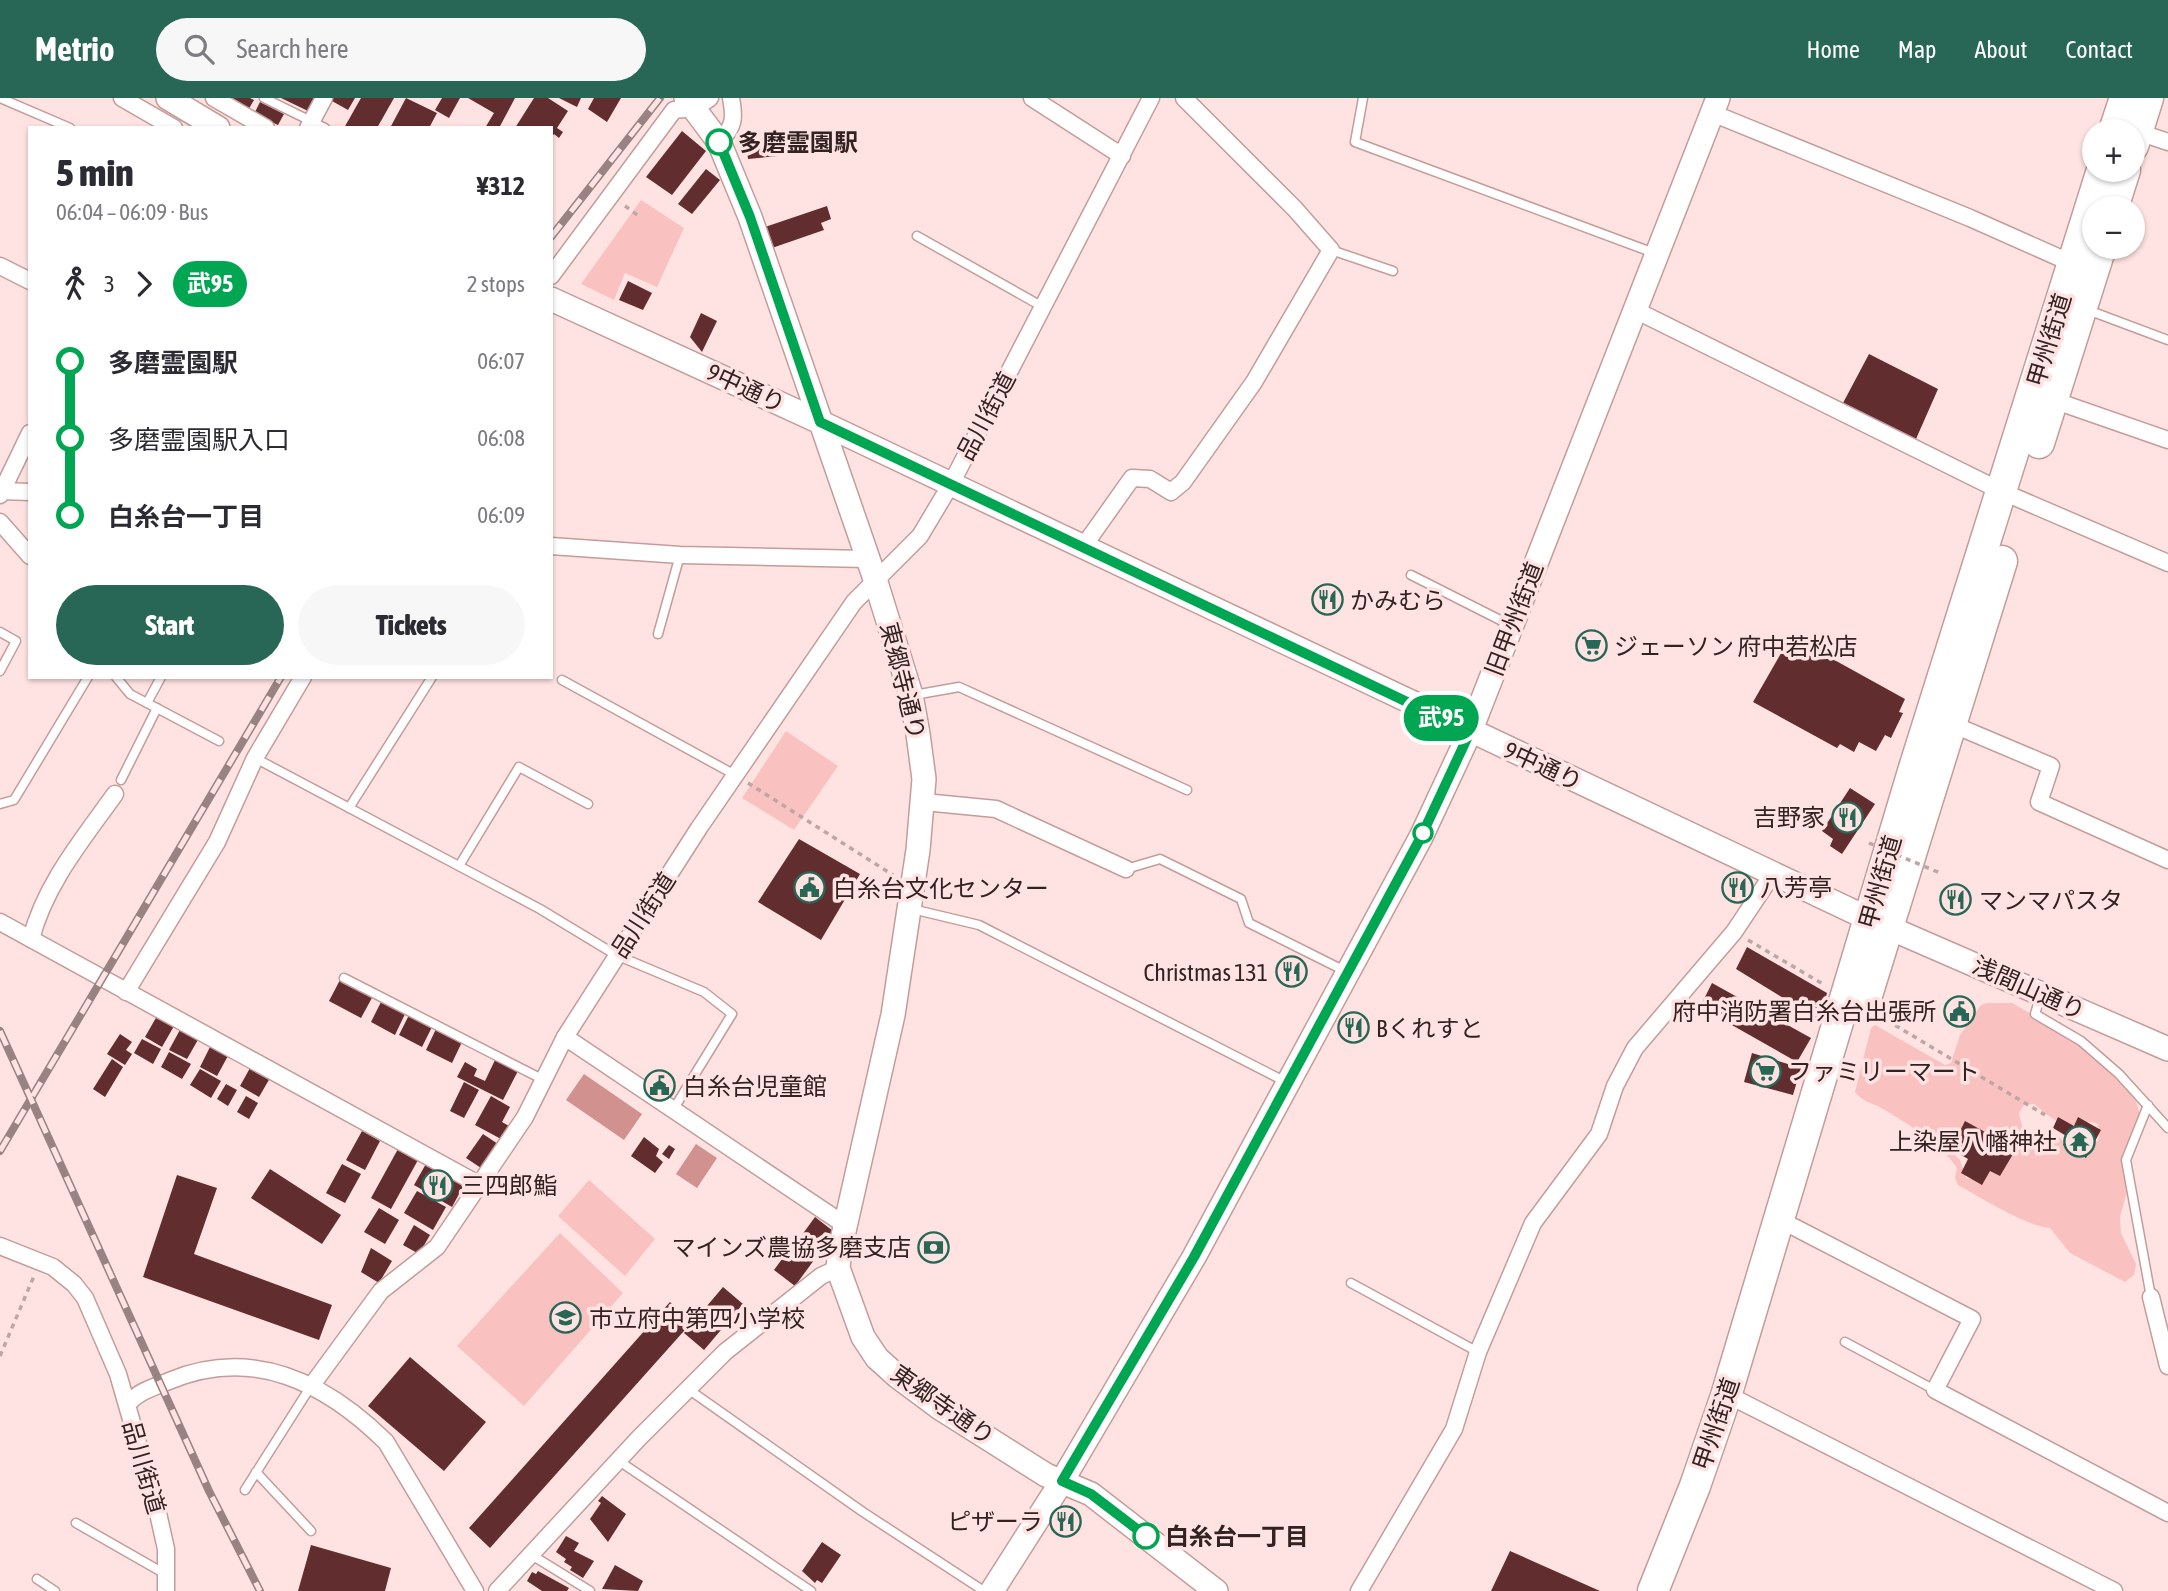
<!DOCTYPE html>
<meta charset="utf-8">
<style>
body{margin:0;font-family:"Asap Condensed","Noto Sans JP",sans-serif;background:#f7f7f7;color:#2b2b33;height:100vh;display:flex;flex-direction:column;font-size:26px;white-space:nowrap}
*{box-sizing:border-box;margin:0}
p{font-size:23px;color:#7c7c81}
.icon{flex:none;width:38px;height:38px;fill:none;stroke:currentColor;stroke-width:2;stroke-linecap:round;stroke-linejoin:round}
.map{position:relative;flex:1;overflow:hidden}
.sheet{position:absolute;left:28px;top:28px;width:525px;height:553px;display:flex;flex-direction:column;background:#fff;border-radius:0px;box-shadow:0 2px 5px #0004}
.sheet>*{flex:none}
.badge{padding:0 14px;border-radius:23px;font-size:24px;line-height:46px}
.fabs{position:absolute;left:2082px;top:21px;display:grid;gap:14px}
.fabs a{display:grid;place-items:center;width:63px;height:63px;border-radius:50%;background:#fff;box-shadow:0 2px 5px #0004;font-size:35px}
.map>.badge{position:absolute;translate:-50% -50%;box-shadow:0 0 0 4px #fff}
.legs{display:flex;align-items:center;gap:10px;height:77px;padding:0 28px;font-size:23px}
.legs p{margin-inline-start:auto}
.overview{display:flex;align-items:center;justify-content:space-between;height:119px;padding:0 28px}
h1{font-size:38px;font-weight:800;line-height:52px}
.primary-button{display:flex;gap:14px;margin-top:auto;padding:14px 28px}
.primary-button a{flex:1;height:80px;border-radius:42px;background:#286755;color:#fff;font-size:28px;font-weight:800;line-height:80px;text-align:center}
.primary-button a+a{background:#f7f7f7;color:#2b2b33}
ul{padding:0 28px;list-style:none}
li{display:flex;align-items:center;gap:24px;height:77px;font-size:26px}
li i{display:grid;place-items:center;width:10px;height:100%;margin:0 9px;background:currentColor}
li i::after{content:'';width:18px;height:18px;margin:-9px;border:5px solid;border-radius:50%;background:#fff}
li p{margin-inline-start:auto}
li:first-child i{background:linear-gradient(#0000 50%,currentColor 0)}
li:last-child i{background:linear-gradient(currentColor 50%,#0000 0)}
header{display:flex;align-items:center;gap:42px;box-sizing:border-box;height:98px;padding:0 35px;background:#286755;color:#fff}
header strong{font-size:33px}
nav{display:flex;gap:38px;margin-inline-start:auto;font-size:24px}
.search{width:490px;height:63px;background:#f7f7f7;display:flex;align-items:center;gap:18px;box-sizing:border-box;padding:0 24px;border-radius:38px;color:#7c7c81;font-size:26px}
.map>svg:first-child{display:block}
.green{fill:#f9c2c0;fill-rule:evenodd}
.water{fill:#d0918f}
.building{fill:#622d2e}
.lines{fill:none;stroke-linecap:round;stroke-linejoin:round}
.lane-casing{stroke:#c49c9a;stroke-width:11}
.street-casing{stroke:#c49c9a;stroke-width:19}
.secondary-casing{stroke:#c49c9a;stroke-width:26}
.highway-casing{stroke:#c49c9a;stroke-width:33}
.path{stroke:#bda6a5;stroke-width:3.5;stroke-dasharray:5 5;stroke-linecap:butt}
.lane{stroke:#fff;stroke-width:8}
.street{stroke:#fff;stroke-width:16}
.secondary{stroke:#fff;stroke-width:23}
.highway{stroke:#fff;stroke-width:30}
.rail-casing{stroke:#988382;stroke-width:8}
.rail{stroke:#fee3e2;stroke-width:5;stroke-dasharray:16;stroke-linecap:butt}
.path-bridge{stroke:#bda6a5;stroke-width:3.5;stroke-dasharray:5 5;stroke-linecap:butt}
.line-1-casing{stroke:#fff;stroke-width:16}
.line-1{stroke:#00a651;stroke-width:10}
.stop-1-dot{fill:#fff;stroke:#00a651;stroke-width:3.5}
.labels{text-anchor:middle;dominant-baseline:central;stroke-width:7;stroke-linejoin:round;paint-order:stroke}
.stop-label{font-size:24px;font-weight:bold;fill:#322322;stroke:#fee3e2;text-anchor:start}
.street-label{font-size:24px;fill:#322322;stroke:#fee3e2}
.poi-label{font-size:24px;fill:#322322;stroke:#fee3e2;text-anchor:start}
</style>
<header>
<strong>Metrio</strong>
<div class="search"><svg class="icon" aria-label="search" viewBox="0 0 24 24"><circle cx="10" cy="10" r="6"/><path d="M15 15l6 6"/></svg>Search here</div>
<nav><a>Home</a><a>Map</a><a>About</a><a>Contact</a></nav>
</header>
<div class="map">
<svg width="2168" height="1493" viewBox="0 0 2168 1493">
<rect width="100%" height="100%" fill="#fee3e2"/>
<g class="green">
<polygon points="641,102 684,130 657,189 625,175 614,202 581,186"/>
<polygon points="786,633 838,668 794,732 742,700"/>
<path d="M1987,905H2012L2080,944L2115,976L2136,1003L2140,1018L2125,1080L2127,1094L2120,1119L2121,1135L2136,1166L2134,1177L2125,1184L2070,1155L2050,1130C2026,1128 1981,1100 1958,1087L1955,1080L1957,1070C1942,1046 1908,1026 1883,1011C1872,1004 1863,1005 1855,994L1871,930L1875,927L1945,967L1951,965L1960,937L1981,907ZM2034,1006C2045,1015 2060,1029 2075,1027C2084,1025 2089,1022 2098,1026L2099,1041L2082,1057L2070,1053L2059,1038C2036,1032 2025,1049 2019,1015L2024,1007ZM1965,1034L1975,1079L1971,1081L1966,1080L1960,1062L1946,1048L1951,1041Z"/>
<polygon points="589,1082 655,1141 625,1178 558,1118"/>
<polygon points="560,1135 623,1195 524,1308 457,1248"/>
</g>
<g class="water">
<polygon points="584,976 642,1016 624,1042 566,1002"/>
<polygon points="696,1046 717,1060 697,1090 676,1076"/>
</g>
<g class="building">
<polygon points="221,0 250,0 254,2 247,14"/>
<polygon points="281,0 315,0 308,13"/>
<polygon points="333,0 355,0 348,12 332,3"/>
<polygon points="361,0 394,0 377,30 344,30"/>
<polygon points="406,0 437,15 429,30 390,30"/>
<polygon points="442,0 460,0 449,20 435,12"/>
<polygon points="468,0 515,0 499,30 485,30 494,15"/>
<polygon points="534,0 548,0 568,13 557,30 563,34 559,40 554,36 551,40 551,30 515,30"/>
<polygon points="559,0 581,0 577,9"/>
<polygon points="594,0 621,0 607,24 588,11"/>
<polygon points="260,4 284,16 278,27 254,16"/>
<polygon points="682,33 706,53 672,97 646,79"/>
<polygon points="777,44 778,58 748,61 746,46"/>
<polygon points="706,71 720,82 692,116 678,106"/>
<polygon points="827,108 831,121 821,125 824,132 772,150 765,129"/>
<polygon points="628,183 652,195 643,212 619,202"/>
<polygon points="701,215 717,223 702,254 690,239"/>
<polygon points="1869,256 1938,291 1916,341 1843,305"/>
<polygon points="1791,538 1905,601 1899,614 1903,615 1891,640 1885,637 1876,653 1859,644 1854,654 1840,646 1837,650 1753,604"/>
<polygon points="1850,690 1875,706 1842,756 1830,748 1833,741 1822,733"/>
<polygon points="799,741 860,776 821,842 758,804"/>
<polygon points="1747,849 1827,895 1819,922 1736,871"/>
<polygon points="340,882 373,898 361,920 329,903"/>
<polygon points="1712,885 1811,940 1797,964 1700,909"/>
<polygon points="381,904 405,916 395,937 371,924"/>
<polygon points="409,917 432,929 422,949 399,937"/>
<polygon points="157,918 174,928 162,949 145,939"/>
<polygon points="181,930 199,940 187,961 169,952"/>
<polygon points="436,931 462,944 452,965 426,952"/>
<polygon points="120,936 132,944 126,952 132,956 125,967 107,956"/>
<polygon points="142,941 161,951 153,966 134,955"/>
<polygon points="211,947 229,956 217,978 200,969"/>
<polygon points="169,954 191,966 182,981 161,969"/>
<polygon points="1752,955 1801,970 1793,997 1744,984"/>
<polygon points="112,961 123,969 105,999 93,991"/>
<polygon points="495,962 518,973 503,1002 457,979 465,964 477,971 474,978 485,983"/>
<polygon points="250,970 270,980 259,999 240,988"/>
<polygon points="200,971 221,983 211,1000 190,987"/>
<polygon points="464,984 479,992 464,1020 450,1013"/>
<polygon points="226,986 237,992 228,1008 217,1001"/>
<polygon points="246,998 258,1005 249,1021 237,1014"/>
<polygon points="491,998 510,1009 502,1024 509,1028 501,1041 475,1027"/>
<polygon points="2058,1019 2074,1028 2078,1019 2101,1032 2086,1060 2063,1047 2068,1039 2053,1030"/>
<polygon points="1965,1023 2016,1051 2000,1078 1990,1073 1982,1087 1961,1075 1968,1061 1951,1051"/>
<polygon points="362,1033 380,1043 365,1072 346,1062"/>
<polygon points="483,1036 498,1046 481,1070 466,1060"/>
<polygon points="644,1039 659,1051 656,1058 663,1064 655,1075 631,1058"/>
<polygon points="669,1047 675,1051 669,1061 662,1056"/>
<polygon points="398,1051 418,1062 391,1111 371,1100"/>
<polygon points="427,1064 465,1085 452,1109 414,1087"/>
<polygon points="342,1066 361,1076 345,1105 326,1095"/>
<polygon points="270,1071 341,1117 322,1146 251,1100"/>
<polygon points="177,1077 217,1090 194,1156 332,1207 319,1242 143,1179"/>
<polygon points="417,1093 446,1109 433,1132 404,1115"/>
<polygon points="379,1110 399,1122 385,1146 364,1134"/>
<polygon points="815,1119 833,1133 817,1154 799,1141"/>
<polygon points="414,1127 430,1137 419,1156 403,1147"/>
<polygon points="796,1142 817,1158 795,1188 774,1172"/>
<polygon points="371,1150 392,1163 379,1185 361,1174"/>
<polygon points="723,1189 743,1206 704,1252 684,1235"/>
<polygon points="670,1204 692,1224 490,1450 469,1430"/>
<polygon points="410,1259 486,1324 444,1373 368,1308"/>
<polygon points="602,1398 626,1416 608,1444 590,1421 601,1405 598,1403"/>
<polygon points="566,1438 579,1445 574,1453 594,1463 583,1480 570,1472 572,1469 564,1464 566,1461 556,1454"/>
<polygon points="822,1444 841,1457 822,1485 817,1482 815,1485 802,1473"/>
<polygon points="311,1447 391,1470 385,1493 298,1493"/>
<polygon points="1510,1453 1600,1493 1491,1493"/>
<polygon points="615,1467 643,1483 638,1493 602,1491"/>
<polygon points="538,1473 569,1490 567,1493 542,1493 527,1483 532,1474 536,1476"/>
</g>
<g class="lines">
<defs>
<g id="lane">
<polyline points="0,0 70,30"/>
<polyline points="264,0 325,30"/>
<polyline points="1363,0 1355,44 1654,155"/>
<polyline points="917,138 1043,209"/>
<polyline points="1331,152 1393,173"/>
<polyline points="2085,211 2168,242"/>
<polyline points="1411,477 1508,526"/>
<polyline points="0,534 16,543 0,573"/>
<polyline points="658,536 680,457"/>
<polyline points="116,579 130,596 219,643"/>
<polyline points="562,582 737,678"/>
<polyline points="914,597 959,589 1187,692"/>
<polyline points="147,605 161,579"/>
<polyline points="255,660 540,811 616,857 704,894 732,916 673,1012"/>
<polyline points="121,682 157,610"/>
<polyline points="0,706 14,702 88,579"/>
<polyline points="349,710 432,579"/>
<polyline points="459,768 519,669 588,706"/>
<polyline points="1126,771 1160,761 1241,801 1249,825 1347,874"/>
<polyline points="912,811 979,827 1286,984"/>
<polyline points="344,880 542,981"/>
<polyline points="2041,896 2035,916 2081,943 2119,976 2168,1030"/>
<polyline points="2148,1007 2126,1062 2151,1199"/>
<polyline points="1351,1185 1478,1254"/>
<polyline points="1845,1244 1935,1292"/>
<polyline points="688,1291 863,1414 984,1493"/>
<polyline points="619,1363 811,1493"/>
<polyline points="256,1374 311,1433"/>
<polyline points="245,1392 311,1288"/>
<polyline points="76,1425 167,1477"/>
<polyline points="530,1456 590,1493"/>
<polyline points="37,1481 55,1493"/>
</g>
<g id="street">
<polyline points="122,0 174,30"/>
<polyline points="214,0 266,30"/>
<polyline points="1032,0 1122,58"/>
<polyline points="1712,15 1970,120 2078,168"/>
<polyline points="308,30 324,0"/>
<polyline points="2138,34 2168,44"/>
<path d="M719,44C734,29 735,21 731,0"/>
<polyline points="0,168 30,183"/>
<polyline points="551,178 674,12 695,10 710,0"/>
<polyline points="1635,212 2003,394 2168,465"/>
<polyline points="2053,302 2168,342"/>
<polyline points="0,393 30,394"/>
<polyline points="0,397 30,335"/>
<polyline points="0,424 30,458"/>
<polyline points="551,448 680,457 866,461"/>
<polyline points="1083,449 1132,380 1150,381 1171,394 1183,384 1254,284 1331,152 1295,111 1184,0"/>
<polyline points="1954,627 2051,668 2039,704 2168,762"/>
<polyline points="924,704 996,711 1126,771"/>
<polyline points="0,824 480,1087"/>
<path d="M31,841C45,786 83,741 115,696"/>
<polyline points="126,894 217,744 255,660 303,579"/>
<polyline points="565,939 845,1127"/>
<polyline points="1794,1129 1972,1221 1935,1292 2168,1415"/>
<polyline points="0,1148 53,1169 74,1186 85,1200 118,1276 158,1415 166,1451 166,1493"/>
<polyline points="2151,1199 2168,1268"/>
<polyline points="312,1287 381,1193 437,1149 525,1019 565,939 699,730 854,504 920,438 951,386 1151,0"/>
<polyline points="1740,1303 2114,1493"/>
<path d="M128,1306C138,1293 155,1289 169,1283C253,1248 325,1284 386,1344L475,1493"/>
<polyline points="497,1493 639,1340 725,1254 821,1178 838,1170"/>
<polyline points="1359,1493 1454,1331 1478,1254 1533,1125 1599,1036 1615,988 1635,950 1734,834 1774,774"/>
</g>
<g id="secondary">
<polyline points="168,0 218,30"/>
<polyline points="686,0 719,44 750,119 875,481 911,597 918,636 924,681 918,752 893,917 840,1151 838,1170 863,1239 877,1260 897,1278 940,1310 1046,1377 1091,1396 1216,1493"/>
<polyline points="551,201 820,324 1869,821 2168,951"/>
<polyline points="992,1493 1062,1383 1194,1159 1421,739 1470,634 1718,0"/>
</g>
<g id="highway">
<polyline points="2114,33 2125,0"/>
<polyline points="2133,48 2148,0"/>
<polyline points="2113,110 2125,72"/>
<polyline points="2039,345 2101,149"/>
<polyline points="1867,897 2002,463"/>
<polyline points="1653,1493 1695,1388 1726,1298 1914,670 2102,72"/>
</g>
</defs>
<use href="#lane" class="lane-casing"/>
<use href="#street" class="street-casing"/>
<use href="#secondary" class="secondary-casing"/>
<use href="#highway" class="highway-casing"/>
<g class="path">
<polyline points="625,108 640,119"/>
<polyline points="748,685 893,777"/>
<polyline points="1748,842 1823,886"/>
<polyline points="1878,917 2045,1017"/>
<polyline points="0,1258 34,1178"/>
</g>
<use href="#lane" class="lane"/>
<use href="#street" class="street"/>
<use href="#secondary" class="secondary"/>
<use href="#highway" class="highway"/>
<defs>
<g id="rail">
<polyline points="551,139 660,0"/>
<polyline points="0,933 209,1393 260,1493"/>
<polyline points="0,1053 281,579"/>
</g>
</defs>
<use href="#rail" class="rail-casing"/>
<use href="#rail" class="rail"/>
<polyline class="path-bridge" points="1869,745 1940,775"/>
</g>
<g class="lines">
<defs>
<polyline id="line-1" points="719,44 750,119 820,324 1470,634 1421,739 1194,1159 1062,1383 1091,1396 1146,1438"/>
</defs>
<use href="#line-1" class="line-1-casing"/>
<use href="#line-1" class="line-1"/>
</g>
<defs>
<symbol id="restaurant-ring" viewBox="-11 -11 22 22"><circle r="9.5" fill="#fee3e2" stroke="#286755" stroke-width="1.5"/><path d="M-5-6h1v4h1v-4h1v4h1v-4h1v5L-1.5 .5V6h-2V.5L-5-1ZM5-6V6H3V1.5H1.5Q1.5-4 5-6Z" fill="#286755"/></symbol>
<symbol id="supermarket-ring" viewBox="-11 -11 22 22"><circle r="9.5" fill="#fee3e2" stroke="#286755" stroke-width="1.5"/><path d="M-6-5.5h2.5l.6 2H6L4.5 2H-2.5L-4.4-4H-6ZM-1.5 3.2a1.3 1.3 0 1 0 .1 0ZM3 3.2a1.3 1.3 0 1 0 .1 0Z" fill="#286755"/></symbol>
<symbol id="civic-ring" viewBox="-11 -11 22 22"><circle r="9.5" fill="#fee3e2" stroke="#286755" stroke-width="1.5"/><path d="M-.6-6.5H3V-4.5H.6V-3L4-1V1h2V6H-6V1h2V-1L-.6-3ZM-1.2 2.5V6h2.4V2.5Z" fill="#286755"/></symbol>
<symbol id="temple-ring" viewBox="-11 -11 22 22"><circle r="9.5" fill="#fee3e2" stroke="#286755" stroke-width="1.5"/><path d="M0-6L5-2H3V0L6.5 2.5H4V6H1.5V3h-3V6H-4V2.5H-6.5L-3 0V-2H-5Z" fill="#286755"/></symbol>
<symbol id="bank-ring" viewBox="-11 -11 22 22"><circle r="9.5" fill="#fee3e2" stroke="#286755" stroke-width="1.5"/><path d="M-6-4H6V4H-6ZM0-2.3a2.3 2.3 0 1 0 0 4.6a2.3 2.3 0 1 0 0-4.6Z" fill="#286755"/></symbol>
<symbol id="school-ring" viewBox="-11 -11 22 22"><circle r="9.5" fill="#fee3e2" stroke="#286755" stroke-width="1.5"/><path d="M0-5L7-2L0 1L-7-2ZM-4 1L0 2.5L4 1V4Q0 6-4 4Z" fill="#286755"/></symbol>
</defs>
<g fill-rule="evenodd">
<use href="#restaurant-ring" x="1310" y="484" width="35" height="35"/>
<use href="#supermarket-ring" x="1574" y="530" width="35" height="35"/>
<use href="#restaurant-ring" x="1830" y="702" width="35" height="35"/>
<use href="#restaurant-ring" x="1720" y="772" width="35" height="35"/>
<use href="#civic-ring" x="792" y="772" width="35" height="35"/>
<use href="#restaurant-ring" x="1938" y="784" width="35" height="35"/>
<use href="#restaurant-ring" x="1274" y="856" width="35" height="35"/>
<use href="#civic-ring" x="1942" y="896" width="35" height="35"/>
<use href="#restaurant-ring" x="1336" y="912" width="35" height="35"/>
<use href="#supermarket-ring" x="1748" y="956" width="35" height="35"/>
<use href="#civic-ring" x="642" y="970" width="35" height="35"/>
<use href="#temple-ring" x="2062" y="1026" width="35" height="35"/>
<use href="#restaurant-ring" x="420" y="1070" width="35" height="35"/>
<use href="#bank-ring" x="916" y="1132" width="35" height="35"/>
<use href="#school-ring" x="548" y="1202" width="35" height="35"/>
<use href="#restaurant-ring" x="1048" y="1406" width="35" height="35"/>
</g>
<g class="stop-1-dot">
<circle cx="719" cy="44" r="12"/>
<circle cx="1423" cy="735" r="9"/>
<circle cx="1146" cy="1438" r="12"/>
</g>
<g class="labels">
<g class="stop-label">
<text x="738" y="44">多磨霊園駅</text>
<text x="1165" y="1438">白糸台一丁目</text>
</g>
<g class="street-label">
<text transform="translate(2049 242) rotate(-73)">甲州街道</text>
<text transform="translate(746 290) rotate(25)">9中通り</text>
<text transform="translate(986 318) rotate(-62)">品川街道</text>
<text transform="translate(1514 521) rotate(-69)">旧甲州街道</text>
<text transform="translate(903 583) rotate(76)">東郷寺通り</text>
<text transform="translate(1543 668) rotate(25)">9中通り</text>
<text transform="translate(1880 784) rotate(-74)">甲州街道</text>
<text transform="translate(643 817) rotate(-57)">品川街道</text>
<text transform="translate(2029 890) rotate(24)">浅間山通り</text>
<text transform="translate(943 1307) rotate(35)">東郷寺通り</text>
<text transform="translate(1716 1326) rotate(-71)">甲州街道</text>
<text transform="translate(144 1369) rotate(74)">品川街道</text>
</g>
<g class="poi-label">
<text x="1350" y="502">かみむら</text>
<text x="1614" y="548">ジェーソン 府中若松店</text>
<text x="1825" y="719" text-anchor="end">吉野家</text>
<text x="1760" y="789">八芳亭</text>
<text x="833" y="790">白糸台文化センター</text>
<text x="1979" y="802">マンマパスタ</text>
<text x="1268" y="874" text-anchor="end">Christmas 131</text>
<text x="1936" y="913" text-anchor="end">府中消防署白糸台出張所</text>
<text x="1376" y="930">Bくれすと</text>
<text x="1788" y="973">ファミリーマート</text>
<text x="683" y="988">白糸台児童館</text>
<text x="2057" y="1043" text-anchor="end">上染屋八幡神社</text>
<text x="461" y="1087">三四郎鮨</text>
<text x="911" y="1149" text-anchor="end">マインズ農協多磨支店</text>
<text x="589" y="1220">市立府中第四小学校</text>
<text x="1043" y="1423" text-anchor="end">ピザーラ</text>
</g>
</g>
</svg>
<div class="fabs">
<a>+</a>
<a>−</a>
</div>
<b class="badge" style="left:1441px;top:620px;background:#00a651;color:#fff">武95</b>
<section class="sheet">
<div class="overview"><div><h1>5 min</h1><p>06:04 – 06:09 · Bus</p></div><b>¥312</b></div>
<div class="legs"><svg class="icon" aria-label="walk" viewBox="0 0 24 24"><circle cx="13" cy="4" r="2"/><path d="M13 8l-2 6 4 7M11 14l-3 7M7 12l3-4h3l4 4"/></svg>3<svg class="icon" aria-label="forward" viewBox="0 0 24 24"><path d="M9 5l7 7-7 7"/></svg><b class="badge" style="background:#00a651;color:#fff">武95</b><p>2 stops</p></div>
<ul>
<li><i style="color:#00a651"></i><b>多磨霊園駅</b><p>06:07</p></li>
<li><i style="color:#00a651"></i><span>多磨霊園駅入口</span><p>06:08</p></li>
<li><i style="color:#00a651"></i><b>白糸台一丁目</b><p>06:09</p></li>
</ul>
<div class="primary-button"><a>Start</a><a>Tickets</a></div>
</section>
</div>
